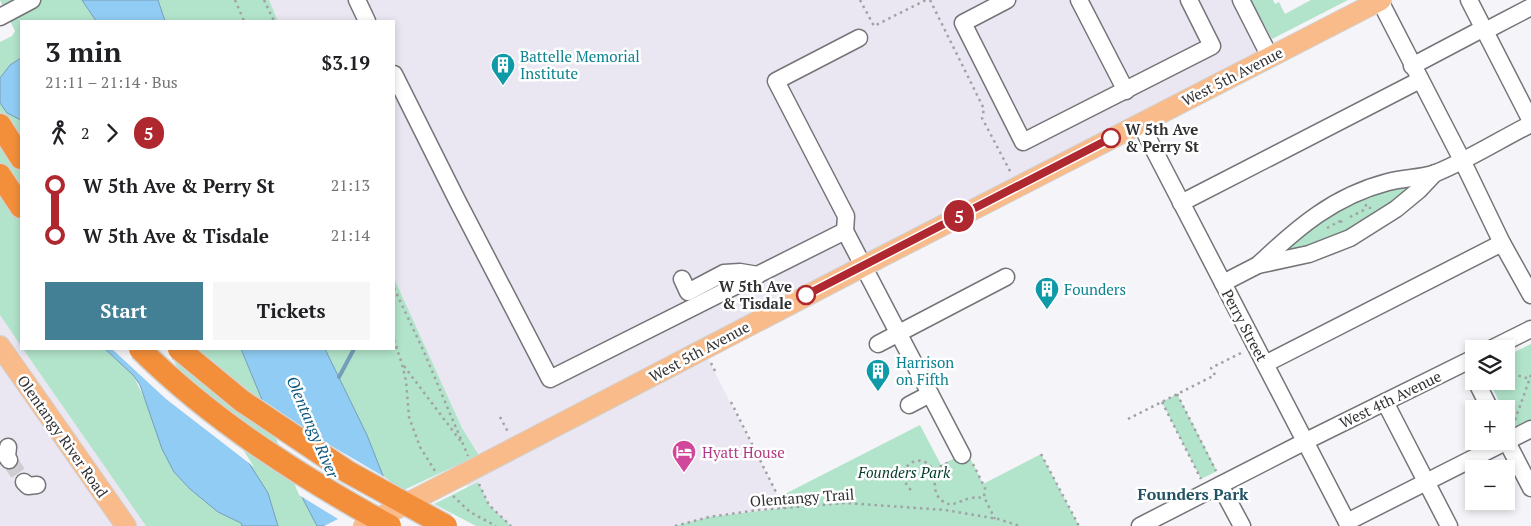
<!DOCTYPE html>
<meta charset="utf-8">
<style>
body{margin:0;font-family:"PT Serif",serif;background:#f6f6f6;color:#202124;height:100vh;display:flex;flex-direction:column;font-size:19px;white-space:nowrap}
*{box-sizing:border-box;margin:0}
p{font-size:16px;color:#757577}
.icon{flex:none;width:28px;height:28px;fill:none;stroke:currentColor;stroke-width:2;stroke-linecap:round;stroke-linejoin:round}
.map{position:relative;flex:1;overflow:hidden}
.sheet{position:absolute;left:20px;top:20px;width:375px;height:330px;display:flex;flex-direction:column;background:#fff;border-radius:0px;box-shadow:0 2px 8px #0003}
.sheet>*{flex:none}
.badge{padding:0 10px;border-radius:16px;font-size:18px;line-height:32px}
.fabs{position:absolute;left:1465px;top:340px;display:grid;gap:10px}
.fabs a{display:grid;place-items:center;width:50px;height:50px;border-radius:0px;background:#fff;box-shadow:0 2px 8px #0003;font-size:25px}
.map>.badge{position:absolute;translate:-50% -50%;box-shadow:0 0 0 2px #fff}
.legs{display:flex;align-items:center;gap:8px;height:55px;padding:0 25px;font-size:16px}
.legs p{margin-inline-start:auto}
.summary{display:flex;align-items:center;justify-content:space-between;height:85px;padding:0 25px}
h1{font-size:28px;font-weight:800;line-height:38px}
.action{display:flex;gap:10px;margin-top:auto;padding:10px 25px}
.action a{flex:1;height:58px;border-radius:0px;background:#438096;color:#fff;font-size:20px;font-weight:800;line-height:58px;text-align:center}
.action a+a{background:#f6f6f6;color:#202124}
ul{padding:0 25px;list-style:none}
li{display:flex;align-items:center;gap:18px;height:50px;font-size:19px}
li i{display:grid;place-items:center;width:8px;height:100%;margin:0 6px;background:currentColor}
li i::after{content:'';width:12px;height:12px;margin:-6px;border:4px solid;border-radius:50%;background:#fff}
li p{margin-inline-start:auto}
li:first-child i{background:linear-gradient(#0000 50%,currentColor 0)}
li:last-child i{background:linear-gradient(currentColor 50%,#0000 0)}
.map>svg:first-child{display:block}
.built{fill:#eae7f2}
.green{fill:#b1e4ca}
.water{fill:#90ccf3;stroke:#749eb9}
.pier{fill:#f5f4f8}
.lines{fill:none;stroke-linecap:round;stroke-linejoin:round}
.stream{stroke:#749eb9;stroke-width:4}
.minor-tunnel{stroke:#cecdd1;stroke-width:16;stroke-dasharray:16 8;stroke-linecap:butt}
.minor-casing{stroke:#757478;stroke-width:19}
.major-casing{stroke:#d2d2d2;stroke-width:22}
.highway-casing{stroke:#d2d2d2;stroke-width:25}
.path{stroke:#a2a2a5;stroke-width:2.5;stroke-dasharray:2.5 4;stroke-linecap:butt}
.minor{stroke:#fff;stroke-width:16}
.major{stroke:#f8bb89;stroke-width:20}
.highway{stroke:#f38e3a;stroke-width:22}
.major-bridge-casing{stroke:#d2d2d2;stroke-width:22;stroke-linecap:butt}
.highway-bridge-casing{stroke:#d2d2d2;stroke-width:25;stroke-linecap:butt}
.major-bridge{stroke:#f8bb89;stroke-width:20}
.highway-bridge{stroke:#f38e3a;stroke-width:22}
.line-1-casing{stroke:#fff;stroke-width:11}
.line-1{stroke:#af272f;stroke-width:8}
.stop-1-dot{fill:#fff;stroke:#af272f;stroke-width:2.5}
.labels{text-anchor:middle;dominant-baseline:central;stroke-width:5;stroke-linejoin:round;paint-order:stroke}
.culture-label{font-size:15px;fill:#0d838f;stroke:#fff;text-anchor:start}
.street-label{font-size:15px;fill:#313133;stroke:#fff}
.stop-label{font-size:15px;font-weight:bold;fill:#313133;stroke:#fff;text-anchor:start}
.hotel-label{font-size:15px;fill:#b23c85;stroke:#fff;text-anchor:start}
.park-label{font-size:15px;font-style:italic;fill:#033d29;stroke:#fff}
.water-label{font-size:16px;font-style:italic;fill:#0f587d;stroke:#fff}
.neighbourhood-label{font-size:16px;font-weight:bold;fill:#225365;stroke:#fff}
</style>
<div class="map">
<svg width="1531" height="526" viewBox="0 0 1531 526">
<rect width="100%" height="100%" fill="#f5f4f8"/>
<g class="built">
<polygon points="269,0 1241,0 1270,57 703,349 784,508 709,517 675,526 501,526 468,488 457,465 479,454 462,428 394,278 394,21 278,21"/>
<polygon points="0,315 21,346 21,349 23,349 146,526 0,526"/>
</g>
<g class="green">
<polygon points="0,0 82,0 96,21 21,21 21,58 10,65 0,78 0,42 12,36 15,31"/>
<polygon points="158,0 269,0 278,21 165,21"/>
<polygon points="1251,0 1273,0 1275,4 1279,2 1285,14 1311,0 1348,0 1272,39"/>
<polygon points="0,103 21,120 21,346 0,315"/>
<polygon points="1418,176 1396,209 1278,261 1294,231 1316,215"/>
<polygon points="394,278 462,428 479,455 391,496 367,435 325,349 394,349"/>
<polygon points="1531,344 1531,427 1516,434 1506,416 1506,409 1503,409 1489,381 1506,381 1506,356"/>
<polygon points="23,349 105,349 133,375 147,404 218,512 241,523 242,526 146,526"/>
<polygon points="167,349 241,349 304,501 317,526 278,526 268,493 242,452 177,373"/>
<polygon points="1177,394 1217,471 1201,479 1162,402"/>
<polygon points="920,425 941,465 967,452 983,484 1041,454 1079,526 675,526 709,517 784,508 779,497"/>
<polygon points="478,482 489,505 511,526 476,526 434,504"/>
</g>
<g class="water">
<polygon points="82,0 158,0 165,21 96,21"/>
<polygon points="21,58 21,120 7,113 0,103 0,78 10,65"/>
<polygon points="105,349 167,349 177,373 242,452 268,493 278,526 242,526 241,523 218,512 190,489 174,472 162,449 140,385 133,375"/>
<polygon points="241,349 325,349 367,435 391,496 411,526 317,526 304,501"/>
</g>
<g class="pier">
<polygon points="112,349 169,349 179,372 244,451 254,467 166,399"/>
<polygon points="260,399 289,421 388,479 394,494 413,526 324,526 338,519 299,495"/>
</g>
<g class="lines">
<polyline class="stream" points="339,377 354,349"/>
<polyline class="minor-tunnel" points="9,460 24,482"/>
<defs>
<g id="minor">
<polyline points="357,0 367,21"/>
<polyline points="1007,0 963,23 1023,142 1212,46 1189,0"/>
<polyline points="1079,0 1126,91"/>
<polyline points="1241,0 1270,57"/>
<polyline points="1469,0 1531,121"/>
<polyline points="1380,1 1462,160 1502,243 1531,295"/>
<polyline points="0,17 32,0"/>
<polyline points="1485,31 1531,7"/>
<polyline points="1412,66 1484,28"/>
<polyline points="394,74 457,200 550,379 845,231 962,455"/>
<polyline points="1140,123 1349,526"/>
<polyline points="1181,203 1420,80"/>
<polyline points="845,231 846,216 776,81 859,38"/>
<path d="M1258,265C1298,227 1334,196 1388,182C1403,178 1422,178 1436,173C1468,160 1501,139 1531,124"/>
<polyline points="682,279 688,292 724,273 740,272 758,275"/>
<polyline points="1223,283 1258,265 1309,254 1350,238 1396,209 1419,190 1435,173"/>
<polyline points="878,344 1006,277"/>
<polyline points="1491,349 1531,329"/>
<polyline points="1265,364 1502,243"/>
<polyline points="1476,381 1490,409"/>
<polyline points="1385,402 1449,526"/>
<polyline points="909,405 930,394"/>
<polyline points="1506,440 1531,488"/>
<polyline points="8,447 7,457 9,460"/>
<polyline points="24,482 28,486 37,485"/>
<polyline points="1220,485 1242,526"/>
<polyline points="1347,522 1531,429"/>
<polyline points="1140,526 1306,441 1474,358"/>
</g>
<g id="major">
<polyline points="0,346 126,526"/>
<polyline points="462,475 887,254 1381,0"/>
</g>
<g id="highway">
<polyline points="0,125 21,158"/>
<polyline points="0,175 21,207"/>
</g>
</defs>
<use href="#minor" class="minor-casing"/>
<use href="#major" class="major-casing"/>
<use href="#highway" class="highway-casing"/>
<g class="path">
<polyline points="235,0 244,21"/>
<polyline points="264,0 274,21"/>
<polyline points="860,0 874,26 926,0"/>
<polyline points="930,0 984,109 982,118 1011,173"/>
<polyline points="1350,217 1364,210 1366,205 1370,206 1370,209"/>
<polyline points="1340,221 1345,224"/>
<polyline points="1327,228 1340,221 1340,218"/>
<polyline points="394,288 424,352 468,456"/>
<polyline points="394,340 402,364 406,381 409,417 420,447 435,471"/>
<polyline points="711,363 715,371"/>
<polyline points="404,366 462,443"/>
<polyline points="1506,372 1530,379"/>
<polyline points="1177,394 1216,471"/>
<polyline points="731,402 784,508"/>
<polyline points="1162,402 1201,479"/>
<polyline points="500,417 508,432"/>
<polyline points="1128,419 1215,375 1211,368 1243,352"/>
<polyline points="1515,420 1531,375"/>
<polyline points="1041,454 1079,526"/>
<polyline points="973,464 985,488 984,497 995,519"/>
<polyline points="943,465 949,478"/>
<path d="M933,470L936,494C950,513 957,500 972,498C976,497 979,498 984,497"/>
<polyline points="479,484 489,505 511,526"/>
<path d="M911,490C890,469 921,448 933,470L951,461"/>
<polyline points="453,496 470,512 496,526"/>
<polyline points="675,526 709,517 758,510 846,503 945,510 998,519 1020,526"/>
</g>
<use href="#minor" class="minor"/>
<use href="#major" class="major"/>
<use href="#highway" class="highway"/>
<defs>
<polyline id="major-bridge" points="363,526 462,475"/>
<g id="highway-bridge">
<path d="M140,349C213,421 301,477 390,526"/>
<polyline points="179,349 242,401 348,472 446,526"/>
</g>
</defs>
<use href="#major-bridge" class="major-bridge-casing"/>
<use href="#highway-bridge" class="highway-bridge-casing"/>
<use href="#major-bridge" class="major-bridge"/>
<use href="#highway-bridge" class="highway-bridge"/>
</g>
<g class="lines">
<defs>
<polyline id="line-1" points="806,295 1111,138"/>
</defs>
<use href="#line-1" class="line-1-casing"/>
<use href="#line-1" class="line-1"/>
</g>
<defs>
<symbol id="building-pin" viewBox="-11 -11 22 30"><path d="M0 17L-7.5 6A9.5 9.5 0 1 1 7.5 6Z" fill="#0f9aa8" stroke="#fff"/><path d="M-4-6H4V6H1V3H-1V6H-4ZM-2.5-4.3h1.7v1.8h-1.7ZM.8-4.3h1.7v1.8H.8ZM-2.5-1h1.7V.8h-1.7ZM.8-1h1.7V.8H.8Z" fill="#fff"/></symbol>
<symbol id="hotel-pin" viewBox="-11 -11 22 30"><path d="M0 17L-7.5 6A9.5 9.5 0 1 1 7.5 6Z" fill="#d1479c" stroke="#fff"/><path d="M-6-4.5h1.5V1H6V5H4.5V3h-9V5H-6ZM-4 0a1.8 1.8 0 1 1 3.6 0ZM.5 0V-2.5h3Q6-2.5 6 0Z" fill="#fff"/></symbol>
</defs>
<g fill-rule="evenodd">
<use href="#building-pin" x="489" y="51" width="28" height="38"/>
<use href="#building-pin" x="1033" y="275" width="28" height="38"/>
<use href="#building-pin" x="864" y="357" width="28" height="38"/>
<use href="#hotel-pin" x="670" y="438" width="28" height="38"/>
</g>
<g class="stop-1-dot">
<circle cx="1111" cy="138" r="9"/>
<circle cx="806" cy="295" r="9"/>
</g>
<g class="labels">
<g class="culture-label">
<text x="520" y="56">Battelle Memorial<tspan x="520" dy="17">Institute</tspan></text>
<text x="1064" y="289">Founders</text>
<text x="896" y="362">Harrison<tspan x="896" dy="17">on Fifth</tspan></text>
</g>
<g class="street-label">
<text transform="translate(1232 76) rotate(-27)">West 5th Avenue</text>
<text transform="translate(1245 325) rotate(62)">Perry Street</text>
<text transform="translate(699 351) rotate(-28)">West 5th Avenue</text>
<text transform="translate(1390 399) rotate(-26)">West 4th Avenue</text>
<text transform="translate(63 436) rotate(55)">Olentangy River Road</text>
<text transform="translate(802 497) rotate(-4)">Olentangy Trail</text>
</g>
<g class="stop-label">
<text x="1125" y="129">W 5th Ave<tspan x="1125" dy="17">&amp; Perry St</tspan></text>
<text x="792" y="286" text-anchor="end">W 5th Ave<tspan x="792" dy="17">&amp; Tisdale</tspan></text>
</g>
<g class="hotel-label">
<text x="702" y="452">Hyatt House</text>
</g>
<g class="park-label">
<text x="904" y="472">Founders Park</text>
</g>
<g class="water-label">
<text transform="translate(313 427) rotate(67)">Olentangy River</text>
</g>
<g class="neighbourhood-label">
<text x="1193" y="494">Founders Park</text>
</g>
</g>
</svg>
<div class="fabs">
<a><svg class="icon" aria-label="layers" viewBox="0 0 24 24"><path d="M12 4l9 5-9 5-9-5zM3 14l9 5 9-5"/></svg></a>
<a>+</a>
<a>−</a>
</div>
<b class="badge" style="left:959px;top:216px;background:#af272f;color:#fff">5</b>
<section class="sheet">
<div class="summary"><div><h1>3 min</h1><p>21:11 – 21:14 · Bus</p></div><b>$3.19</b></div>
<div class="legs"><svg class="icon" aria-label="walk" viewBox="0 0 24 24"><circle cx="13" cy="4" r="2"/><path d="M13 8l-2 6 4 7M11 14l-3 7M7 12l3-4h3l4 4"/></svg>2<svg class="icon" aria-label="forward" viewBox="0 0 24 24"><path d="M9 5l7 7-7 7"/></svg><b class="badge" style="background:#af272f;color:#fff">5</b></div>
<ul>
<li><i style="color:#af272f"></i><b>W 5th Ave &amp; Perry St</b><p>21:13</p></li>
<li><i style="color:#af272f"></i><b>W 5th Ave &amp; Tisdale</b><p>21:14</p></li>
</ul>
<div class="action"><a>Start</a><a>Tickets</a></div>
</section>
</div>
